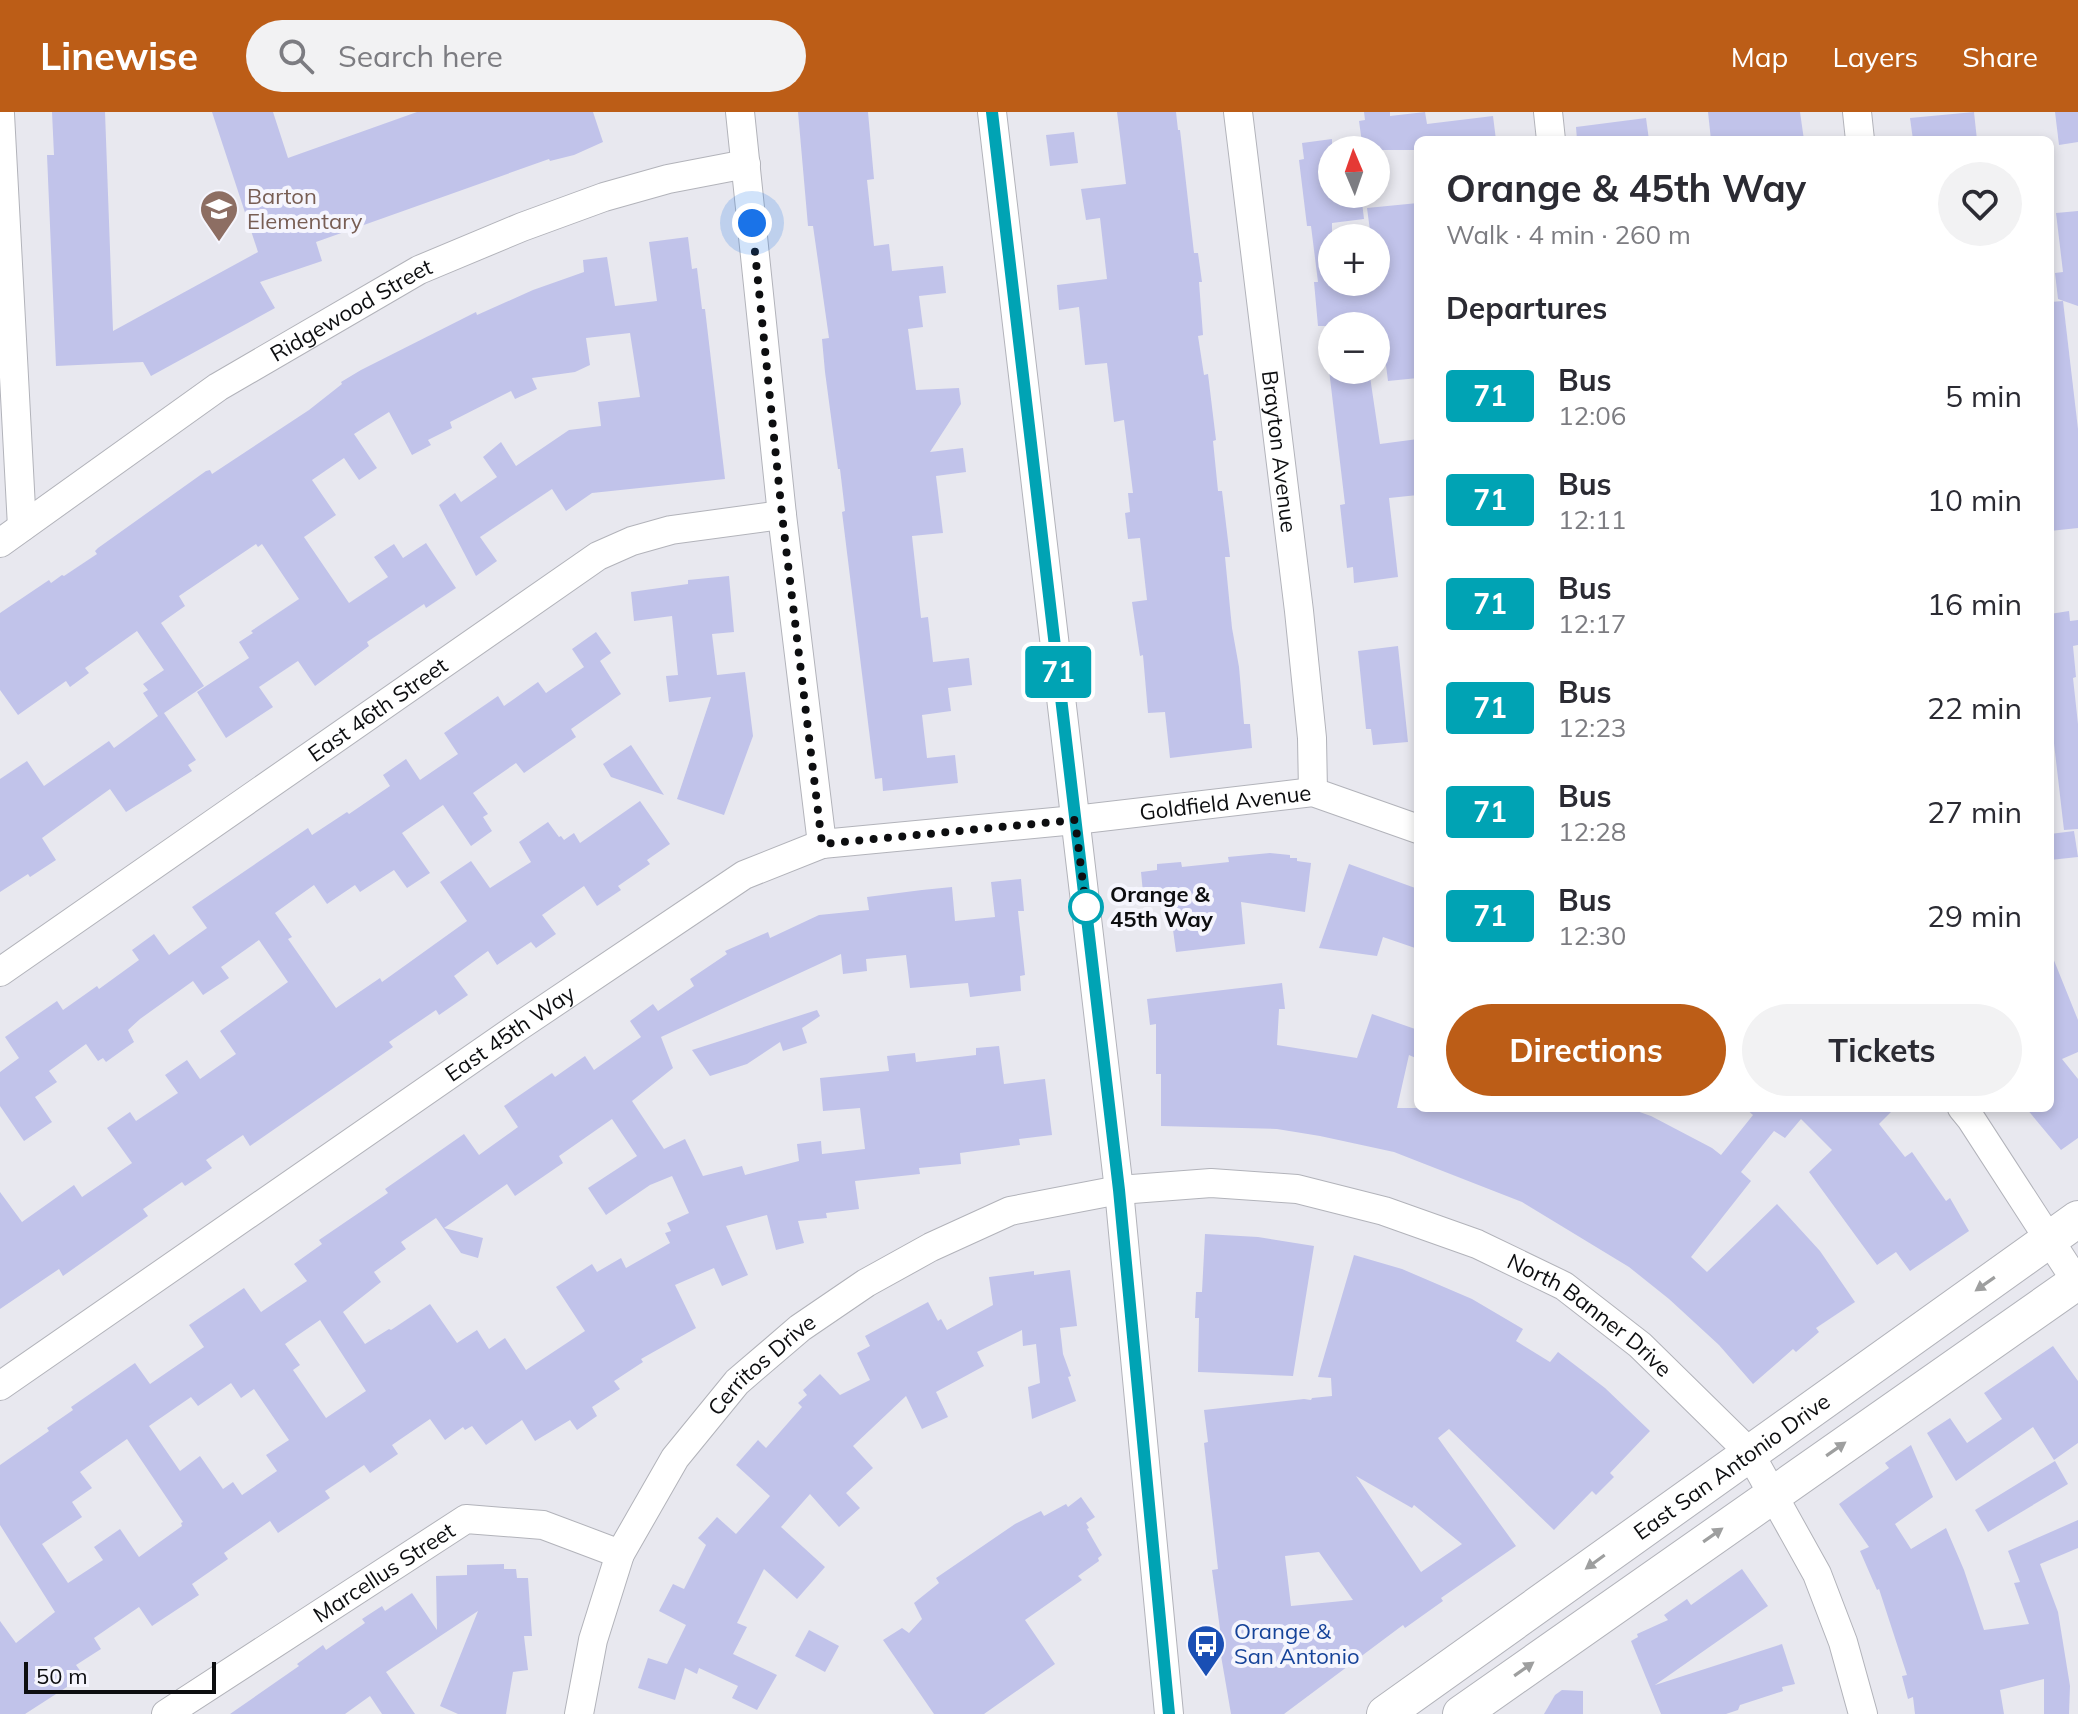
<!DOCTYPE html>
<meta charset="utf-8">
<style>
body{margin:0;font-family:Mulish,sans-serif;background:#f2f2f3;color:#2b2b33;height:100vh;display:flex;flex-direction:column;font-size:30px;white-space:nowrap}
*{box-sizing:border-box;margin:0}
p{font-size:26px;color:#7c7c81}
.icon{flex:none;width:44px;height:44px;fill:none;stroke:currentColor;stroke-width:2;stroke-linecap:round;stroke-linejoin:round}
.map{position:relative;flex:1;overflow:hidden}
.panel{position:absolute;left:1414px;top:24px;width:640px;height:976px;display:flex;flex-direction:column;background:#fff;border-radius:12px;box-shadow:0 4px 12px #0003}
.panel>*{flex:none}
.badge{padding:0 16px;border-radius:6px;font-size:28px;line-height:52px}
.needle{width:52px;rotate:358deg}
.fabs{position:absolute;left:1318px;top:24px;display:grid;gap:16px}
.fabs a{display:grid;place-items:center;width:72px;height:72px;border-radius:50%;background:#fff;box-shadow:0 4px 12px #0003;font-size:40px}
.scale{position:absolute;left:24px;bottom:20px;width:192px;box-sizing:border-box;padding-left:8px;border:4px solid #0d0e10;border-top:0;font-size:22px;line-height:28px;white-space:nowrap;color:#0d0e10;-webkit-text-stroke:6px #f5f5fd;paint-order:stroke}
.you{position:absolute;width:40px;height:40px;margin:-20px;border:6px solid #fff;border-radius:50%;background:#1a73e8;box-shadow:0 0 0 12px #1a73e833}
.map>.badge{position:absolute;translate:-50% -50%;box-shadow:0 0 0 4px #fff}
h2{padding:0 32px;font-size:30px;line-height:72px}
.round{display:grid;place-items:center;flex:none;width:84px;height:84px;border-radius:42px;background:#f2f2f3}
.head{display:flex;align-items:center;justify-content:space-between;height:136px;padding:0 32px}
h1{font-size:38px;font-weight:700;line-height:60px}
.cta{display:flex;gap:16px;margin-top:auto;padding:16px 32px}
.cta a{flex:1;height:92px;border-radius:48px;background:#bc5d17;color:#fff;font-size:32px;font-weight:700;line-height:92px;text-align:center}
.cta a+a{background:#f2f2f3;color:#2b2b33}
ul{padding:0;list-style:none}
li{display:flex;align-items:center;gap:24px;height:104px;padding:0 32px}
li div{flex:1}
li b{display:block;font-size:30px}
li em{font-style:normal}
li .badge{min-width:88px;font-weight:700;text-align:center}
header{display:flex;align-items:center;gap:48px;box-sizing:border-box;height:112px;padding:0 40px;background:#bc5d17;color:#fff}
header strong{font-size:38px}
nav{display:flex;gap:44px;margin-inline-start:auto;font-size:28px}
.search{width:560px;height:72px;background:#f2f2f3;display:flex;align-items:center;gap:20px;box-sizing:border-box;padding:0 28px;border-radius:44px;color:#7c7c81;font-size:30px}
.map>svg:first-child{display:block}
.building{fill:#c1c3ea;fill-rule:evenodd}
.lines{fill:none;stroke-linecap:round;stroke-linejoin:round}
.minor-casing{stroke:#b2b3ba;stroke-width:30}
.major-casing{stroke:#b2b3ba;stroke-width:38}
.minor{stroke:#fff;stroke-width:28}
.major{stroke:#fff;stroke-width:36}
.oneway{fill:#9e9f9f}
.line-casing{stroke:#fff;stroke-width:18}
.line{stroke:#00a3b4;stroke-width:12}
.walk{stroke:#0d0e10;stroke-width:8;stroke-dasharray:0 14.4}
.stop-dot{fill:#fff;stroke:#00a3b4;stroke-width:4}
.labels{text-anchor:middle;dominant-baseline:central;stroke-width:8;stroke-linejoin:round;paint-order:stroke}
.education-label{font-size:22px;fill:#785e54;stroke:#f5f5fd;text-anchor:start}
.street-label{font-size:22px;fill:#0d0e10;stroke:#f5f5fd}
.stop-label{font-size:22px;font-weight:bold;fill:#0d0e10;stroke:#f5f5fd;text-anchor:start}
.transit-label{font-size:22px;fill:#164399;stroke:#f5f5fd;text-anchor:start}
</style>
<header>
<strong>Linewise</strong>
<div class="search"><svg class="icon" aria-label="search" viewBox="0 0 24 24"><circle cx="10" cy="10" r="6"/><path d="M15 15l6 6"/></svg>Search here</div>
<nav><a>Map</a><a>Layers</a><a>Share</a></nav>
</header>
<div class="map">
<svg width="2078" height="1602" viewBox="0 0 2078 1602">
<rect width="100%" height="100%" fill="#e8e8ef"/>
<g class="building">
<polygon points="52,0 105,0 113,219 258,140 212,0 273,0 288,46 417,0 593,0 603,30 574,43 550,49 549,47 316,130 322,149 260,170 275,196 151,264 143,250 56,254 47,43 54,43"/>
<polygon points="798,0 868,0 874,67 867,68 874,134 889,132 892,159 943,154 946,181 919,184 923,215 908,217 916,278 959,276 961,292 930,340 963,336 966,360 936,364 943,421 912,424 921,506 928,505 933,550 969,546 972,573 948,576 951,599 922,603 927,646 955,643 958,671 883,679 882,666 875,667 842,400 845,399 840,357 838,357 825,260 822,227 829,226 813,114 808,114"/>
<polygon points="1117,0 1176,0 1178,18 1180,18 1194,141 1198,141 1202,170 1199,170 1203,223 1198,224 1204,263 1208,262 1216,328 1213,329 1218,379 1222,379 1230,445 1225,445 1232,516 1239,555 1244,612 1250,612 1252,636 1170,646 1165,600 1148,601 1143,543 1140,544 1132,490 1147,488 1140,426 1128,427 1125,401 1130,400 1128,381 1133,381 1124,308 1114,310 1107,251 1085,253 1079,195 1059,198 1057,173 1107,167 1100,106 1086,108 1081,77 1126,72"/>
<polygon points="1364,0 1390,0 1390,4 1425,0 1427,12 1493,4 1496,28 1418,28 1418,38 1363,38 1359,9 1365,8"/>
<polygon points="1708,0 1800,0 1804,28 1711,28"/>
<polygon points="1974,0 1977,28 1913,28 1910,6"/>
<polygon points="2055,0 2078,0 2078,30 2059,33"/>
<polygon points="1646,6 1649,28 1577,28 1576,15"/>
<polygon points="1074,20 1078,51 1050,54 1046,23"/>
<polygon points="1332,27 1332,82 1361,82 1364,107 1332,111 1332,170 1376,170 1376,126 1371,126 1367,96 1418,91 1418,266 1388,269 1381,214 1318,214 1314,170 1318,170 1311,114 1307,114 1299,48 1304,47 1302,31"/>
<polygon points="2078,99 2078,194 2058,187 2055,161 2063,160 2056,101"/>
<polygon points="688,125 692,157 697,156 702,197 705,197 725,367 592,381 566,399 552,377 480,425 497,449 476,464 439,393 455,381 461,390 497,365 483,345 501,330 516,354 569,318 601,314 598,290 640,285 630,221 586,226 590,253 575,260 532,266 537,277 515,287 511,279 450,310 452,316 428,328 431,333 412,343 389,300 354,322 377,356 359,368 344,346 312,368 336,403 304,425 349,491 388,465 374,445 394,432 403,446 426,431 456,476 426,496 424,492 367,530 369,534 315,574 298,549 259,575 273,595 226,626 197,580 249,546 239,530 253,521 251,519 299,487 262,432 258,435 256,432 179,484 185,494 161,511 204,574 164,601 196,648 188,653 192,659 126,700 110,677 42,726 56,748 30,765 28,762 0,780 0,667 27,649 44,674 109,629 114,636 158,604 143,581 148,578 143,572 164,558 137,519 85,556 89,561 70,575 66,569 18,603 0,578 0,501 49,468 51,471 62,463 64,464 97,442 95,439 98,436 206,359 210,358 212,362 309,298 342,272 341,270 361,258 476,200 477,203 533,178 584,160 583,148 607,145 615,194 657,189 649,130"/>
<polygon points="2063,189 2078,317 2078,416 2050,419 2050,190"/>
<polygon points="1329,258 1369,258 1380,332 1418,327 1418,383 1389,386 1398,465 1354,471 1353,455 1347,456 1340,393 1345,392"/>
<polygon points="729,464 734,520 712,522 717,563 745,560 753,624 724,703 677,687 711,585 669,590 666,564 678,563 672,504 634,509 631,480 688,472 688,468"/>
<polygon points="2069,499 2070,509 2078,508 2078,533 2073,534 2076,565 2073,566 2078,612 2078,717 2064,718 2050,597 2050,502"/>
<polygon points="596,520 611,541 600,549 621,582 571,617 576,625 524,661 516,651 473,681 488,702 483,705 492,719 471,734 443,693 402,721 430,761 407,776 394,758 360,780 355,773 327,792 314,773 275,801 292,825 288,827 336,896 380,866 382,870 467,809 440,770 471,749 490,776 531,750 519,730 548,710 559,725 561,724 564,728 574,721 580,731 640,689 670,732 647,748 650,752 618,774 621,778 597,794 584,774 542,803 556,822 536,836 531,830 497,853 488,839 454,864 468,883 439,903 436,898 389,930 393,935 250,1034 243,1023 206,1048 212,1056 185,1074 182,1070 143,1097 148,1104 63,1164 59,1157 0,1197 0,1080 22,1110 74,1073 82,1085 132,1051 107,1016 130,1000 136,1009 178,981 165,963 187,948 200,967 236,942 220,919 288,870 259,828 221,855 229,866 203,883 193,869 140,907 128,918 134,930 106,950 103,946 98,949 86,932 49,959 57,970 35,985 52,1010 24,1029 0,994 0,960 19,946 5,925 57,889 63,898 97,874 99,877 139,848 132,838 154,822 169,843 207,816 192,795 308,716 312,723 347,700 349,702 390,674 383,663 406,647 420,668 458,642 444,621 498,584 504,594 538,570 546,581 584,555 572,537"/>
<polygon points="1398,534 1408,630 1373,633 1371,617 1366,617 1358,539"/>
<polygon points="631,633 664,683 611,665 603,652"/>
<polygon points="2074,719 2078,745 2050,748 2050,722"/>
<polygon points="1270,741 1290,743 1290,746 1297,746 1297,749 1311,751 1305,800 1241,790 1245,832 1176,840 1169,788 1144,791 1141,760 1157,758 1157,752 1181,750 1182,755 1229,750 1228,745"/>
<polygon points="1349,752 1418,777 1418,837 1383,825 1377,844 1319,836"/>
<path d="M1021,767L1024,799H1018L1025,863L1020,864L1021,879L970,885L968,871L910,876L906,843L866,847L867,859L843,862L841,842L661,925L673,956L632,989L664,1037L685,1027L703,1064L742,1054L745,1063L799,1049L797,1032L821,1029L822,1042L865,1037L860,996L823,999L820,966L889,959L887,944L915,941L916,950L976,943V936L999,934L1004,972L1045,967L1052,1023L1019,1027L1020,1033L960,1041L961,1052L919,1056L920,1062L855,1069L859,1097L826,1101L827,1106L798,1109L804,1131L776,1138L767,1103L726,1114L748,1163L722,1174L714,1156L675,1173L696,1216L641,1247L643,1250L614,1269L620,1277L592,1295L597,1304L577,1318L570,1308L535,1329L522,1308L486,1333L472,1314L465,1318L463,1315L445,1328L430,1307L392,1333L398,1342L370,1361L364,1353L325,1379L330,1386L278,1421L270,1409L224,1441L228,1447L192,1472L199,1483L152,1514L139,1495L94,1526L101,1537L76,1553L84,1564L25,1602H0V1509L16,1531L55,1500L0,1413V1353L49,1319L47,1316L73,1298L71,1295L135,1251L150,1272L204,1235L189,1213L244,1176L261,1200L307,1169L294,1152L322,1132L319,1128L388,1081L385,1077L464,1022L479,1043L518,1015L504,994L552,961L555,965L585,944L594,958L641,925L630,909L653,892L658,899L694,874L690,867L727,842L725,839L768,820L770,826L819,803L869,798L867,785L922,778L952,775L955,809L995,805L991,770ZM612,1007L637,1044L588,1076L606,1103L650,1073L672,1064L689,1101L667,1111L671,1119L665,1121L670,1131L626,1156L621,1146L597,1160L592,1152L556,1175L585,1219L526,1258L505,1226L489,1237L477,1218L457,1231L430,1192L391,1218L389,1217L365,1232L343,1200L381,1170L374,1160L406,1137L401,1130L436,1106L461,1141L478,1146L483,1126L444,1116L507,1072L515,1084L563,1051L559,1044ZM320,1208L366,1279L326,1306L293,1258L300,1253L285,1232ZM231,1271L241,1286L254,1277L289,1328L266,1343L277,1359L242,1383L233,1370L223,1377L200,1344L180,1359L149,1314L191,1285L198,1294ZM127,1327L183,1410L181,1411L182,1414L139,1445L120,1417L94,1435L103,1448L68,1471L42,1432L82,1405L72,1390L92,1376L80,1360Z"/>
<polygon points="2051,841 2078,908 2078,940 2062,947 2078,967 2078,1026 2061,1038 2026,996 2050,996"/>
<polygon points="1282,871 1285,897 1279,897 1277,933 1357,946 1372,902 1418,918 1418,947 1409,943 1397,996 1628,996 1651,1004 1712,1036 1721,1043 1753,1003 1745,996 1895,996 1879,1012 1905,1045 1912,1040 1946,1089 1950,1086 1969,1119 1910,1159 1896,1140 1877,1153 1809,1060 1832,1038 1801,1007 1785,1026 1774,1019 1741,1060 1751,1069 1691,1145 1707,1160 1777,1092 1820,1139 1855,1190 1816,1216 1819,1220 1796,1240 1793,1237 1753,1272 1719,1233 1669,1187 1629,1155 1522,1090 1394,1040 1320,1024 1277,1017 1161,1014 1161,962 1156,962 1156,912 1150,913 1147,887"/>
<polygon points="817,898 820,904 802,916 807,931 783,939 780,930 747,952 710,964 692,938"/>
<polygon points="1205,1122 1258,1125 1314,1134 1293,1264 1198,1260 1199,1206 1195,1206 1196,1180 1202,1180"/>
<path d="M1354,1143L1402,1157L1472,1187L1523,1217L1516,1229L1550,1250L1558,1240L1605,1276L1650,1319L1610,1361L1614,1365L1596,1383L1592,1379L1554,1418L1449,1317L1438,1326L1516,1434L1441,1486L1443,1489L1405,1516L1403,1513L1284,1602H1231L1219,1532H1222L1212,1458L1218,1457L1204,1331L1208,1330L1204,1298L1304,1287L1311,1288L1312,1286L1332,1284L1331,1266L1318,1265ZM1356,1364L1412,1396L1414,1393L1462,1432L1421,1460ZM1319,1440L1353,1488L1291,1494L1285,1444Z"/>
<polygon points="1070,1158 1077,1214 1060,1216 1063,1242 1071,1264 1068,1265 1076,1289 1032,1307 1028,1275 1040,1271 1036,1232 1023,1234 1022,1218 977,1240 984,1254 936,1280 948,1305 922,1317 906,1284 853,1334 873,1356 846,1381 860,1396 839,1415 810,1382 781,1415 825,1455 797,1487 764,1457 737,1511 747,1515 733,1542 777,1563 757,1598 732,1586 738,1574 699,1556 697,1562 685,1556 675,1588 638,1576 648,1546 667,1552 686,1513 659,1499 673,1472 684,1477 706,1433 698,1426 717,1405 736,1422 770,1384 736,1353 758,1328 766,1336 802,1295 798,1291 807,1283 803,1278 820,1262 840,1283 870,1268 857,1241 870,1234 865,1224 928,1190 938,1209 941,1207 947,1218 993,1193 989,1165 1034,1159 1034,1163"/>
<polygon points="2053,1234 2078,1269 2078,1331 2054,1348 2033,1315 1956,1369 1927,1321 1950,1306 1967,1331 2002,1307 1984,1281"/>
<polygon points="1911,1333 1933,1385 1895,1412 1911,1437 1946,1416 1964,1458 1984,1518 2029,1512 2014,1471 2020,1470 2008,1439 2078,1408 2078,1436 2040,1452 2058,1500 2070,1574 2069,1602 2044,1602 2044,1567 2000,1578 2004,1602 1915,1602 1913,1585 1908,1587 1902,1564 1907,1563 1879,1477 1877,1478 1860,1439 1869,1435 1839,1392 1889,1356 1885,1351"/>
<polygon points="2055,1349 2068,1372 1988,1420 1975,1398"/>
<polygon points="1081,1385 1095,1405 1086,1411 1089,1416 1087,1417 1102,1443 1098,1446 1099,1449 1078,1464 1082,1468 1025,1508 1055,1552 984,1602 934,1602 883,1528 902,1516 909,1521 922,1507 914,1491 939,1471 936,1466 1015,1412 1041,1399 1044,1404 1066,1392 1068,1395"/>
<polygon points="504,1452 504,1457 516,1457 517,1466 528,1466 532,1524 524,1524 528,1558 513,1560 506,1602 458,1602 440,1594 478,1499 386,1560 415,1602 382,1602 370,1584 345,1602 230,1602 299,1554 297,1552 323,1533 326,1538 365,1511 362,1507 382,1494 385,1499 412,1481 437,1518 436,1464 467,1463 467,1453"/>
<polygon points="1742,1457 1768,1494 1655,1573 1782,1532 1795,1572 1782,1575 1783,1579 1740,1593 1738,1598 1726,1602 1661,1602 1631,1529 1638,1525 1637,1522 1668,1508 1664,1503 1687,1487 1691,1493"/>
<polygon points="809,1518 839,1534 825,1560 795,1544"/>
<polygon points="1562,1578 1583,1579 1583,1602 1544,1602 1555,1583"/>
</g>
<g class="lines">
<defs>
<g id="minor">
<polyline points="740,0 782,403 822,732"/>
<polyline points="992,0 1119,1078 1169,1602"/>
<path id="s1" d="M1238,0L1299,499L1312,626L1313,680"/>
<polyline points="1548,0 1551,28"/>
<polyline points="1857,0 1860,28"/>
<polyline points="0,2 22,415"/>
<path id="s2" d="M0,431L218,275L419,158L522,115L604,85L668,67L746,52"/>
<path id="s3" d="M0,860L598,444L632,429L671,418L782,403"/>
<polyline points="1962,996 1971,1007 2078,1172"/>
<path id="s4" d="M0,1274L518,915L744,763L822,732L1075,708L1313,680L1418,717"/>
<path id="s5" d="M166,1602L466,1407L543,1413L620,1442"/>
<path id="s6" d="M579,1602L593,1528L620,1442L675,1346L737,1270L800,1216L866,1171L931,1135L1010,1099L1119,1078L1211,1071L1297,1077L1384,1099L1477,1132L1564,1174L1640,1233L1749,1340L1817,1462L1843,1530L1863,1602"/>
</g>
<g id="major">
<path id="s7" d="M1385,1602L2078,1107"/>
<polyline points="1461,1602 2078,1169"/>
</g>
</defs>
<use href="#minor" class="minor-casing"/>
<use href="#major" class="major-casing"/>
<use href="#minor" class="minor"/>
<use href="#major" class="major"/>
</g>
<defs><path id="oneway-solid" d="M-6-.8H1V-3.2L6.5 0L1 3.2V.8H-6Z" transform="scale(2)"/></defs>
<g class="oneway">
<use href="#oneway-solid" transform="translate(1985 1172) rotate(145)"/>
<use href="#oneway-solid" transform="translate(1836 1337) rotate(-35)"/>
<use href="#oneway-solid" transform="translate(1713 1423) rotate(-35)"/>
<use href="#oneway-solid" transform="translate(1595 1450) rotate(144)"/>
<use href="#oneway-solid" transform="translate(1524 1557) rotate(-35)"/>
</g>
<g class="lines">
<defs>
<polyline id="line" points="992,0 1119,1078 1169,1602"/>
</defs>
<use href="#line" class="line-casing"/>
<use href="#line" class="line"/>
<polyline class="walk" points="752,111 782,403 822,732 1075,708 1087,803 1086,795"/>
</g>
<defs>
<symbol id="school-pin" viewBox="-11 -11 22 30"><path d="M0 17L-7.5 6A9.5 9.5 0 1 1 7.5 6Z" fill="#8d6e63" stroke="#f5f5fd"/><path d="M0-5L7-2L0 1L-7-2ZM-4 1L0 2.5L4 1V4Q0 6-4 4Z" fill="#fff"/></symbol>
<symbol id="bus-pin" viewBox="-11 -11 22 30"><path d="M0 17L-7.5 6A9.5 9.5 0 1 1 7.5 6Z" fill="#1a4fb4" stroke="#f5f5fd"/><path d="M-5-6H5V4H4V6H2V4H-2V6H-4V4H-5ZM-3.5-4V0h7V-4ZM-3.5 1.2v1.5H-2V1.2ZM2 1.2v1.5H3.5V1.2Z" fill="#fff"/></symbol>
</defs>
<g fill-rule="evenodd">
<use href="#school-pin" x="197" y="75" width="44" height="60"/>
<use href="#bus-pin" x="1184" y="1510" width="44" height="60"/>
</g>
<circle class="stop-dot" cx="1086" cy="795" r="16"/>
<g class="labels">
<g class="education-label">
<text x="247" y="84">Barton<tspan x="247" dy="25">Elementary</tspan></text>
</g>
<g class="street-label">
<text stroke="none"><textPath href="#s2" startOffset="422">Ridgewood Street</textPath></text>
<text stroke="none"><textPath href="#s1" startOffset="342">Brayton Avenue</textPath></text>
<text stroke="none"><textPath href="#s3" startOffset="460">East 46th Street</textPath></text>
<text stroke="none"><textPath href="#s4" startOffset="1392">Goldfield Avenue</textPath></text>
<text stroke="none"><textPath href="#s4" startOffset="620">East 45th Way</textPath></text>
<text stroke="none"><textPath href="#s6" startOffset="1310">North Banner Drive</textPath></text>
<text stroke="none"><textPath href="#s6" startOffset="404">Cerritos Drive</textPath></text>
<text stroke="none"><textPath href="#s7" startOffset="426">East San Antonio Drive</textPath></text>
<text stroke="none"><textPath href="#s5" startOffset="260">Marcellus Street</textPath></text>
</g>
<g class="stop-label">
<text x="1110" y="782">Orange &amp;<tspan x="1110" dy="25">45th Way</tspan></text>
</g>
<g class="transit-label">
<text x="1234" y="1519">Orange &amp;<tspan x="1234" dy="25">San Antonio</tspan></text>
</g>
</g>
</svg>
<div class="fabs">
<a><svg class="needle" viewBox="-14 -14 28 28"><path d="M0-13l5 13h-10z" fill="#e53935"/><path d="M0 13l5-13h-10z" fill="#7c7c81"/></svg></a>
<a>+</a>
<a>−</a>
</div>
<div class="scale">50 m</div>
<div class="you" style="left:752px;top:111px"></div>
<b class="badge" style="left:1058px;top:560px;background:#00a3b4;color:#fff">71</b>
<section class="panel">
<div class="head"><div><h1>Orange &amp; 45th Way</h1><p>Walk · 4 min · 260 m</p></div><a class="round"><svg class="icon" aria-label="heart" viewBox="0 0 24 24"><path d="M12 20l-8-8c-3-5 5-10 8-4 3-6 11-1 8 4z"/></svg></a></div>
<h2>Departures</h2>
<ul>
<li><span class="badge" style="background:#00a3b4;color:#fff">71</span><div><b>Bus</b><p>12:06</p></div><em>5 min</em></li>
<li><span class="badge" style="background:#00a3b4;color:#fff">71</span><div><b>Bus</b><p>12:11</p></div><em>10 min</em></li>
<li><span class="badge" style="background:#00a3b4;color:#fff">71</span><div><b>Bus</b><p>12:17</p></div><em>16 min</em></li>
<li><span class="badge" style="background:#00a3b4;color:#fff">71</span><div><b>Bus</b><p>12:23</p></div><em>22 min</em></li>
<li><span class="badge" style="background:#00a3b4;color:#fff">71</span><div><b>Bus</b><p>12:28</p></div><em>27 min</em></li>
<li><span class="badge" style="background:#00a3b4;color:#fff">71</span><div><b>Bus</b><p>12:30</p></div><em>29 min</em></li>
</ul>
<div class="cta"><a>Directions</a><a>Tickets</a></div>
</section>
</div>
